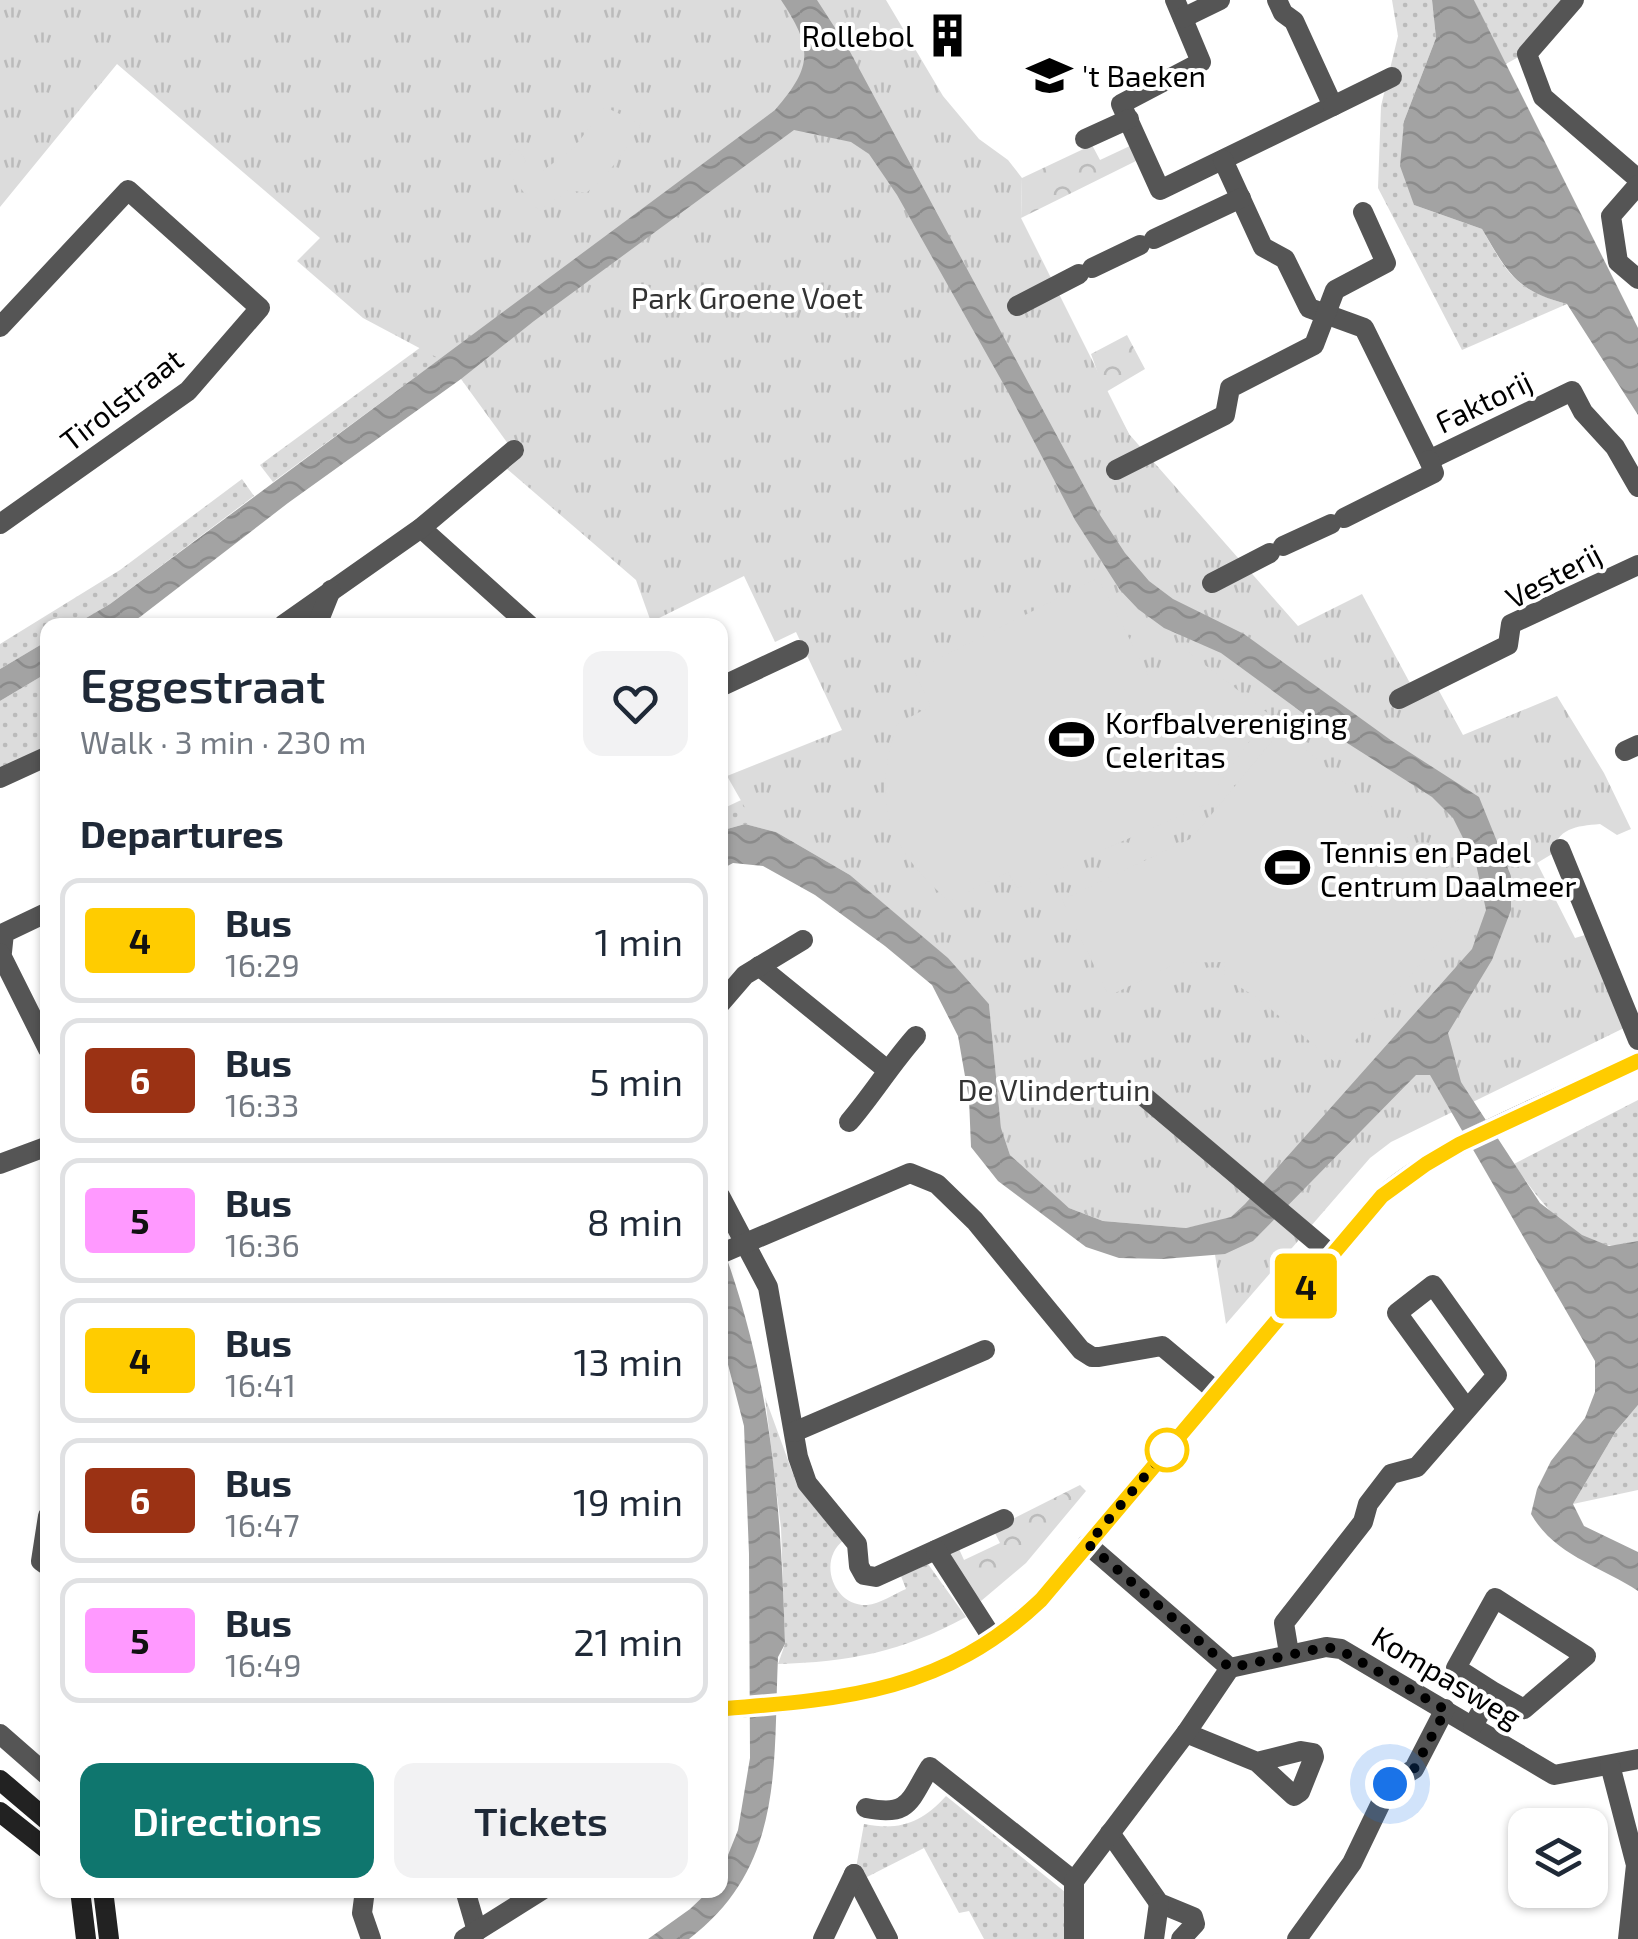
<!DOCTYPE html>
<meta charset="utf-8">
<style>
body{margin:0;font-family:"Exo 2",sans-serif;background:#f2f2f3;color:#1f2937;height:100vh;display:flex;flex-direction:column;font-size:38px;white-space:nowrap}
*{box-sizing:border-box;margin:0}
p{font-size:32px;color:#747a83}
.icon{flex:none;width:55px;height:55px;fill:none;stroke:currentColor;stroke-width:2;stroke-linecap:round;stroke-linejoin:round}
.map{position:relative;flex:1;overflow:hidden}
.details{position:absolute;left:40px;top:618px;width:688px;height:1280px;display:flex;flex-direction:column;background:#fff;border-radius:20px;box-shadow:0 2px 8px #0004}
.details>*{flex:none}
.badge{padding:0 20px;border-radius:8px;font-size:35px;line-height:65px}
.fabs{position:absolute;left:1508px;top:1808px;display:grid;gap:20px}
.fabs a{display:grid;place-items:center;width:100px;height:100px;border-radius:20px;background:#fff;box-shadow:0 2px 8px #0004;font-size:50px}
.you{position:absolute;width:50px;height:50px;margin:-25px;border:8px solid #fff;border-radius:50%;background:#1a73e8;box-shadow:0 0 0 15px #1a73e833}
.map>.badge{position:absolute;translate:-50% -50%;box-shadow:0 0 0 5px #fff}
h2{padding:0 40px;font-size:38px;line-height:90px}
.round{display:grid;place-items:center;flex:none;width:105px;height:105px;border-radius:20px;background:#f2f2f3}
.overview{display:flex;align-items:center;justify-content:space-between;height:170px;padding:0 40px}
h1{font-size:48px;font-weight:600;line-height:75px}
.primary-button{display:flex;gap:20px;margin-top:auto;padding:20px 40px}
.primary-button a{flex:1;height:115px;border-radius:20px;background:#0f766e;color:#fff;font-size:40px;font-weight:600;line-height:115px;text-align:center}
.primary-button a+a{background:#f2f2f3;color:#1f2937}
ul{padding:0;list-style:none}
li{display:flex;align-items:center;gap:30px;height:125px;margin:0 20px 15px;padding:0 20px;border:5px solid #e0e1e3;border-radius:20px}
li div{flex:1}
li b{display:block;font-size:38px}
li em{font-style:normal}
li .badge{min-width:110px;font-weight:700;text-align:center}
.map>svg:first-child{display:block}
.grass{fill:url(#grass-dots)}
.forest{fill:url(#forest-crowns)}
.park{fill:url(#park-tufts)}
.pitch{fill:#dcdcdc}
.water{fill:url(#water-waves)}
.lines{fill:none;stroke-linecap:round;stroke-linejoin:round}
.street{stroke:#555;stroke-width:20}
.secondary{stroke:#222;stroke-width:20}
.line-casing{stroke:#fff;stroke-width:22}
.line{stroke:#fc0;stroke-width:15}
.walk{stroke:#000;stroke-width:10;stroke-dasharray:0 18}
.stop-dot{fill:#fff;stroke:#fc0;stroke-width:5}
.labels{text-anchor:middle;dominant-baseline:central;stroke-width:8;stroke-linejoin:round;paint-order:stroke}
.poi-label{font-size:30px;fill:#000;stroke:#fff;text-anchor:start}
.park-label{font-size:30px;fill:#333;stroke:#fff}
.street-label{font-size:30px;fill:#000;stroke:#fff}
</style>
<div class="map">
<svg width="1638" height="1939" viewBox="0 0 1638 1939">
<defs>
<pattern id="grass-dots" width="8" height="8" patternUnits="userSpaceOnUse" patternTransform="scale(2.5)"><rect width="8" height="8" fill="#dcdcdc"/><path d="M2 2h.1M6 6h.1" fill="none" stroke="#bbb" stroke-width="1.8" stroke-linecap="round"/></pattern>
<pattern id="forest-crowns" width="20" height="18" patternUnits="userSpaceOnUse" patternTransform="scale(2.5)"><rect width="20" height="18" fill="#dcdcdc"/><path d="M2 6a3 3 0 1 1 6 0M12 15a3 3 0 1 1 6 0" fill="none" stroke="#bbb"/></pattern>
<pattern id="park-tufts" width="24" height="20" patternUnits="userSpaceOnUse" patternTransform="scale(2.5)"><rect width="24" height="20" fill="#dcdcdc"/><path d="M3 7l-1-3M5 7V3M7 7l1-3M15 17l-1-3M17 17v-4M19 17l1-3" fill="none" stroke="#bbb"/></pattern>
<pattern id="water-waves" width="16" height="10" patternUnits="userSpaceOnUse" patternTransform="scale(2.5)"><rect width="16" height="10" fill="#a3a3a3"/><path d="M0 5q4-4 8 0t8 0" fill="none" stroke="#8b8b8b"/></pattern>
</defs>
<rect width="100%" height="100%" fill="#fff"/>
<g class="grass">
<path d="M1392,0H1432L1436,38L1404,121L1414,205L1482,229C1507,273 1515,290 1567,304L1462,350L1378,188L1381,106L1398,36Z"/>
<polygon points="1474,0 1565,0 1524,54 1504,65"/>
<polygon points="611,233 273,482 260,465 541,259"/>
<polygon points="242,479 254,496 110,604 74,625 48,625 47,641 0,669 0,644 120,570"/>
<polygon points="47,673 47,746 0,768 0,701"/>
<polygon points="794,775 802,803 756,827 745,824 720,831 720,810"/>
<path d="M1638,1100V1241C1629,1242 1616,1247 1607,1245C1565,1238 1536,1196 1514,1164Z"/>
<path d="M765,1397L797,1485L844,1540C817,1560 833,1606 867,1605C880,1604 894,1594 906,1589L901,1576L928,1564L966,1617C902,1652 849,1662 778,1664L785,1644L781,1528Z"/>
<polygon points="1638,1405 1638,1490 1573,1504 1616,1431"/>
<path d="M946,1796L1065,1892V1939H984L969,1911L959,1913L924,1848L865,1878L856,1868L864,1824C899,1831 922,1823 946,1796Z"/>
</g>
<g class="forest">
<polygon points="1092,145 1100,160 1132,145 1140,159 1021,218 1022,178"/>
<polygon points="1127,335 1145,369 1106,392 1129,434 1105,447 1100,379 1091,354"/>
<polygon points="1080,1485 1086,1491 1026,1563 981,1601 965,1582 949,1554 959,1549 964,1560 1000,1543 993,1529"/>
</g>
<path class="park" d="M0,0H886L943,96L979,139L1008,160L1022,178L1021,218L1129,434L1298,626L1362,594L1411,685L1438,689L1463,735L1557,696L1604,773L1631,829L1617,835L1600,824C1576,826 1557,828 1552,854L1537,863L1575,938L1585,935L1626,1027L1391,1142L1370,1158L1226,1324L1210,1223L1186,1228L1103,1221L1069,1208L1035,1180L1010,1155L1001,1129L989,1004L947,958L850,875L776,832L756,827L727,776L842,730L796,632L775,642L744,576L651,622L636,580L507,469L519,459L461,379L440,359L363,318L297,261L320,238L117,64L0,207Z"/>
<g class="pitch">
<path d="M605,107L641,124C625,151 611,173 586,193L569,190L539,211L500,163L517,148L526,160L522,166L542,171L573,149Z"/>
<path d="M1098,578L1158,694L1188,652L1269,714L1204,805L1017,888L1008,872L949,901C888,848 871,803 897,724L931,706L914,671Z"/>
<polygon points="1282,729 1477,897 1336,1063 1256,997 1225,978 1224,962 1177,963 1109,996 1062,900 1192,838"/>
</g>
<g class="water">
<path d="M781,0H817L848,48L1098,512L1125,553L1149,581L1173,599L1244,634L1392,741L1479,797L1511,876V910L1492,960L1448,1033L1461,1082L1540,1203L1582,1235L1609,1246L1638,1241V1405L1616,1431L1573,1504L1584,1526L1638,1552V1591C1601,1566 1555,1556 1531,1514L1537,1489L1551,1461L1585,1418L1595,1392V1361L1430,1075H1416L1253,1241L1225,1254L1163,1259L1119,1258L1086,1247L998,1181L971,1147L969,1099L958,1036L932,985L885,946L815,895L763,866L733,863L720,870V831L745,824L776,832L850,875L948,958L989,1004L1001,1128L1010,1155L1069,1208L1103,1221L1186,1228L1231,1217L1245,1204L1472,949L1486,910L1476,864L1453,818L1432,797L1322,727L1221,653L1164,628L1138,609L1120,590L1075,520L1008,392L897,195L869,154L851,142L794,130L534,321L461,379L288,503L140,617L127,625H74L110,604L775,110C813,66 813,48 781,0Z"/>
<path d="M1432,0H1474L1638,328V415L1567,304C1515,290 1508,273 1482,229L1414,205L1400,166L1404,121L1436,38Z"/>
<polygon points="47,641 47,673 0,701 0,669"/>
<path d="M720,1240C771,1374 781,1503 785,1644L778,1657C773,1765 785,1866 689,1939H648L690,1909L710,1890H720V1875L738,1830L750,1758L749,1554L744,1426L720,1334Z"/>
</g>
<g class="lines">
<g class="street">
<polyline points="1175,0 1201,62 1121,104 1160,190 1333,106 1294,21 1283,13 1277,0"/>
<polyline points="1574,0 1527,54 1543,97 1638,179"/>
<polyline points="1183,18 1220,0"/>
<polyline points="1333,106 1392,77"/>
<polyline points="1085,139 1129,119"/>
<polyline points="1223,160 1263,247 1285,259 1309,308 1364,328 1429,460 1572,391 1583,412 1615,447 1638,487"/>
<polyline points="1638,185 1611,216 1618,262 1638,279"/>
<polyline points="1154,239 1241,198"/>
<polyline points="1092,268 1140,245"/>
<polyline points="1017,306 1079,274"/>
<polyline points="0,327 128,190 260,308 188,391 0,524"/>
<polyline points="1116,470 1225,415 1230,388 1314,345 1335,290 1386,263 1363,212"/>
<polyline points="1344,518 1434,473 1429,460"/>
<polyline points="421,528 529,625"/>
<polyline points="1283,546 1331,524"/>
<polyline points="1212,583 1270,553"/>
<polyline points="283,625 421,528 514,450"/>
<polyline points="317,625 331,590"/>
<polyline points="720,687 799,650"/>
<polyline points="1399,699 1508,645 1511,624 1638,565"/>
<polyline points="1625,751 1638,745"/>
<polyline points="0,778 48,756"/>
<polyline points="1560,849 1638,1040"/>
<polyline points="2,952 4,933 48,912"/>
<polyline points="0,953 48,1049"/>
<polyline points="759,966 886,1069"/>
<polyline points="720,1004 745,975 803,940"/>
<polyline points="1140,1093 1332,1255"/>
<path d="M849,1122C873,1094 891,1064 916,1036"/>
<polyline points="0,1164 48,1146"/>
<polyline points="720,1196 768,1287 798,1457 807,1483 857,1544 859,1566 864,1575 876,1577 1004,1519"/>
<polyline points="720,1254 910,1173 937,1184 975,1221 1081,1350 1092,1357 1099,1357 1162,1346 1217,1392"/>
<polyline points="794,1432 985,1350"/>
<polyline points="48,1516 41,1561 48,1566"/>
<polyline points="1087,1544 1230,1668 1326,1647 1341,1649 1554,1775 1638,1759"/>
<polyline points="936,1550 993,1639"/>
<polyline points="1289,1653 1284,1623 1363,1522 1368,1504 1391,1474 1417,1467 1497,1375 1433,1285 1397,1313 1466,1408"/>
<polyline points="1473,1726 1492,1691 1524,1709 1586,1656 1495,1598 1456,1668 1492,1691"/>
<polyline points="1186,1733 1257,1762 1294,1796 1300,1792 1314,1757 1313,1753 1301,1751 1257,1762"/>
<polyline points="0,1734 48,1776"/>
<polyline points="1610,1765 1636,1865 1628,1939"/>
<path d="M866,1808C910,1817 909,1801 930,1767L1074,1881"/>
<polyline points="1110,1833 1159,1903 1193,1917 1195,1924 1181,1939"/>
<polyline points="854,1874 888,1939"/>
<polyline points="365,1890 362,1913 371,1939"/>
<polyline points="465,1890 477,1931"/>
<polyline points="464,1939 542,1890"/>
<polyline points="823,1939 854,1874"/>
<polyline points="1074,1939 1074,1881 1186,1733 1230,1668"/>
<polyline points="1154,1939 1159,1903"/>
<polyline points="1297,1939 1352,1863 1390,1784 1414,1769 1445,1709"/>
</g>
<g class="secondary">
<path d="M720,1709C847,1699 943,1692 1041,1600L1382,1196C1450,1138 1557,1101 1638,1061"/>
<polyline points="0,1780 48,1821"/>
<polyline points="0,1812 48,1850"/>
<polyline points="80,1890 86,1939"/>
<polyline points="103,1890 109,1939"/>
</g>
</g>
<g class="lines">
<defs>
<path id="line" d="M720,1709C846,1699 944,1692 1041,1600L1382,1196L1426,1164L1460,1144L1638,1061"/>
</defs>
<use href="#line" class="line-casing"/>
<use href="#line" class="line"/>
<polyline class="walk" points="1167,1450 1088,1544 1230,1668 1326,1647 1340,1650 1446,1710 1414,1769 1390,1784"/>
</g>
<defs>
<symbol id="building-bare" viewBox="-9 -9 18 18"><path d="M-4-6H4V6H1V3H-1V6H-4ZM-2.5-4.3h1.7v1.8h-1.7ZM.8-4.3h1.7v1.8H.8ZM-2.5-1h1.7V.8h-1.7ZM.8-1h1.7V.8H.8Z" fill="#000" stroke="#fff" stroke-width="2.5" paint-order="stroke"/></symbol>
<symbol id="school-bare" viewBox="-9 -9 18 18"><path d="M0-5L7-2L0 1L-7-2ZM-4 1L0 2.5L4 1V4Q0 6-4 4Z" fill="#000" stroke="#fff" stroke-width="2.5" paint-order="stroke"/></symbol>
<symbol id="stadium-bare" viewBox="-9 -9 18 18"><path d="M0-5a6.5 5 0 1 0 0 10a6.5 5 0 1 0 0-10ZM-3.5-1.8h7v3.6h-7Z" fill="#000" stroke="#fff" stroke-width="2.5" paint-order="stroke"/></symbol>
</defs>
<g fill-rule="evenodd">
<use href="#building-bare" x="916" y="4" width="63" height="63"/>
<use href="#school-bare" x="1018" y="44" width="63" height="63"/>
<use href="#stadium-bare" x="1040" y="708" width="63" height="63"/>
<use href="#stadium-bare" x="1256" y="836" width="63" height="63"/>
</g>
<circle class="stop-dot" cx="1167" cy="1450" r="20"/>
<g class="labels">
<g class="poi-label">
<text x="914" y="35" text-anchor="end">Rollebol</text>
<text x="1082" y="75">'t Baeken</text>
<text x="1105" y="722">Korfbalvereniging<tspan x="1105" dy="34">Celeritas</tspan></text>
<text x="1320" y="851">Tennis en Padel<tspan x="1320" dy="34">Centrum Daalmeer</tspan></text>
</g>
<g class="park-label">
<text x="747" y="297">Park Groene Voet</text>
<text x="1054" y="1089">De Vlindertuin</text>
</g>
<g class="street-label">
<text transform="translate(121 399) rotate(-38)">Tirolstraat</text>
<text transform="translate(1483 401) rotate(-26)">Faktorij</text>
<text transform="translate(1553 575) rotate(-28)">Vesterij</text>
<text transform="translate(1447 1676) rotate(31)">Kompasweg</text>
</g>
</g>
</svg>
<div class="fabs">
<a><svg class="icon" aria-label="layers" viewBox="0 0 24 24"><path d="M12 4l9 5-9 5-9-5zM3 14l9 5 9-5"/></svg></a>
</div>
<div class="you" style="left:1390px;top:1784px"></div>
<b class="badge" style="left:1306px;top:1286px;background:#fc0;color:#111">4</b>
<section class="details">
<div class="overview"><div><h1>Eggestraat</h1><p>Walk · 3 min · 230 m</p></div><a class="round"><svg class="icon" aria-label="heart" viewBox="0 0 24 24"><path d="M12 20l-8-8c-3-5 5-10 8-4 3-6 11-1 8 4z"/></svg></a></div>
<h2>Departures</h2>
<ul>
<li><span class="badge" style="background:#fc0;color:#111">4</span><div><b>Bus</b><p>16:29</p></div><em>1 min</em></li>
<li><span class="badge" style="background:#9b3214;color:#fff">6</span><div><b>Bus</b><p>16:33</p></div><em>5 min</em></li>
<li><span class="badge" style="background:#f9f;color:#111">5</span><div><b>Bus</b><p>16:36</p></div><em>8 min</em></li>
<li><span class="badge" style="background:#fc0;color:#111">4</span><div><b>Bus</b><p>16:41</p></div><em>13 min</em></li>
<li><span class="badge" style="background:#9b3214;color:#fff">6</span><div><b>Bus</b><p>16:47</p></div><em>19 min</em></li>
<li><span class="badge" style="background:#f9f;color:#111">5</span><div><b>Bus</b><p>16:49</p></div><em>21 min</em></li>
</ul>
<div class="primary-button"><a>Directions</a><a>Tickets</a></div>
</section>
</div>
